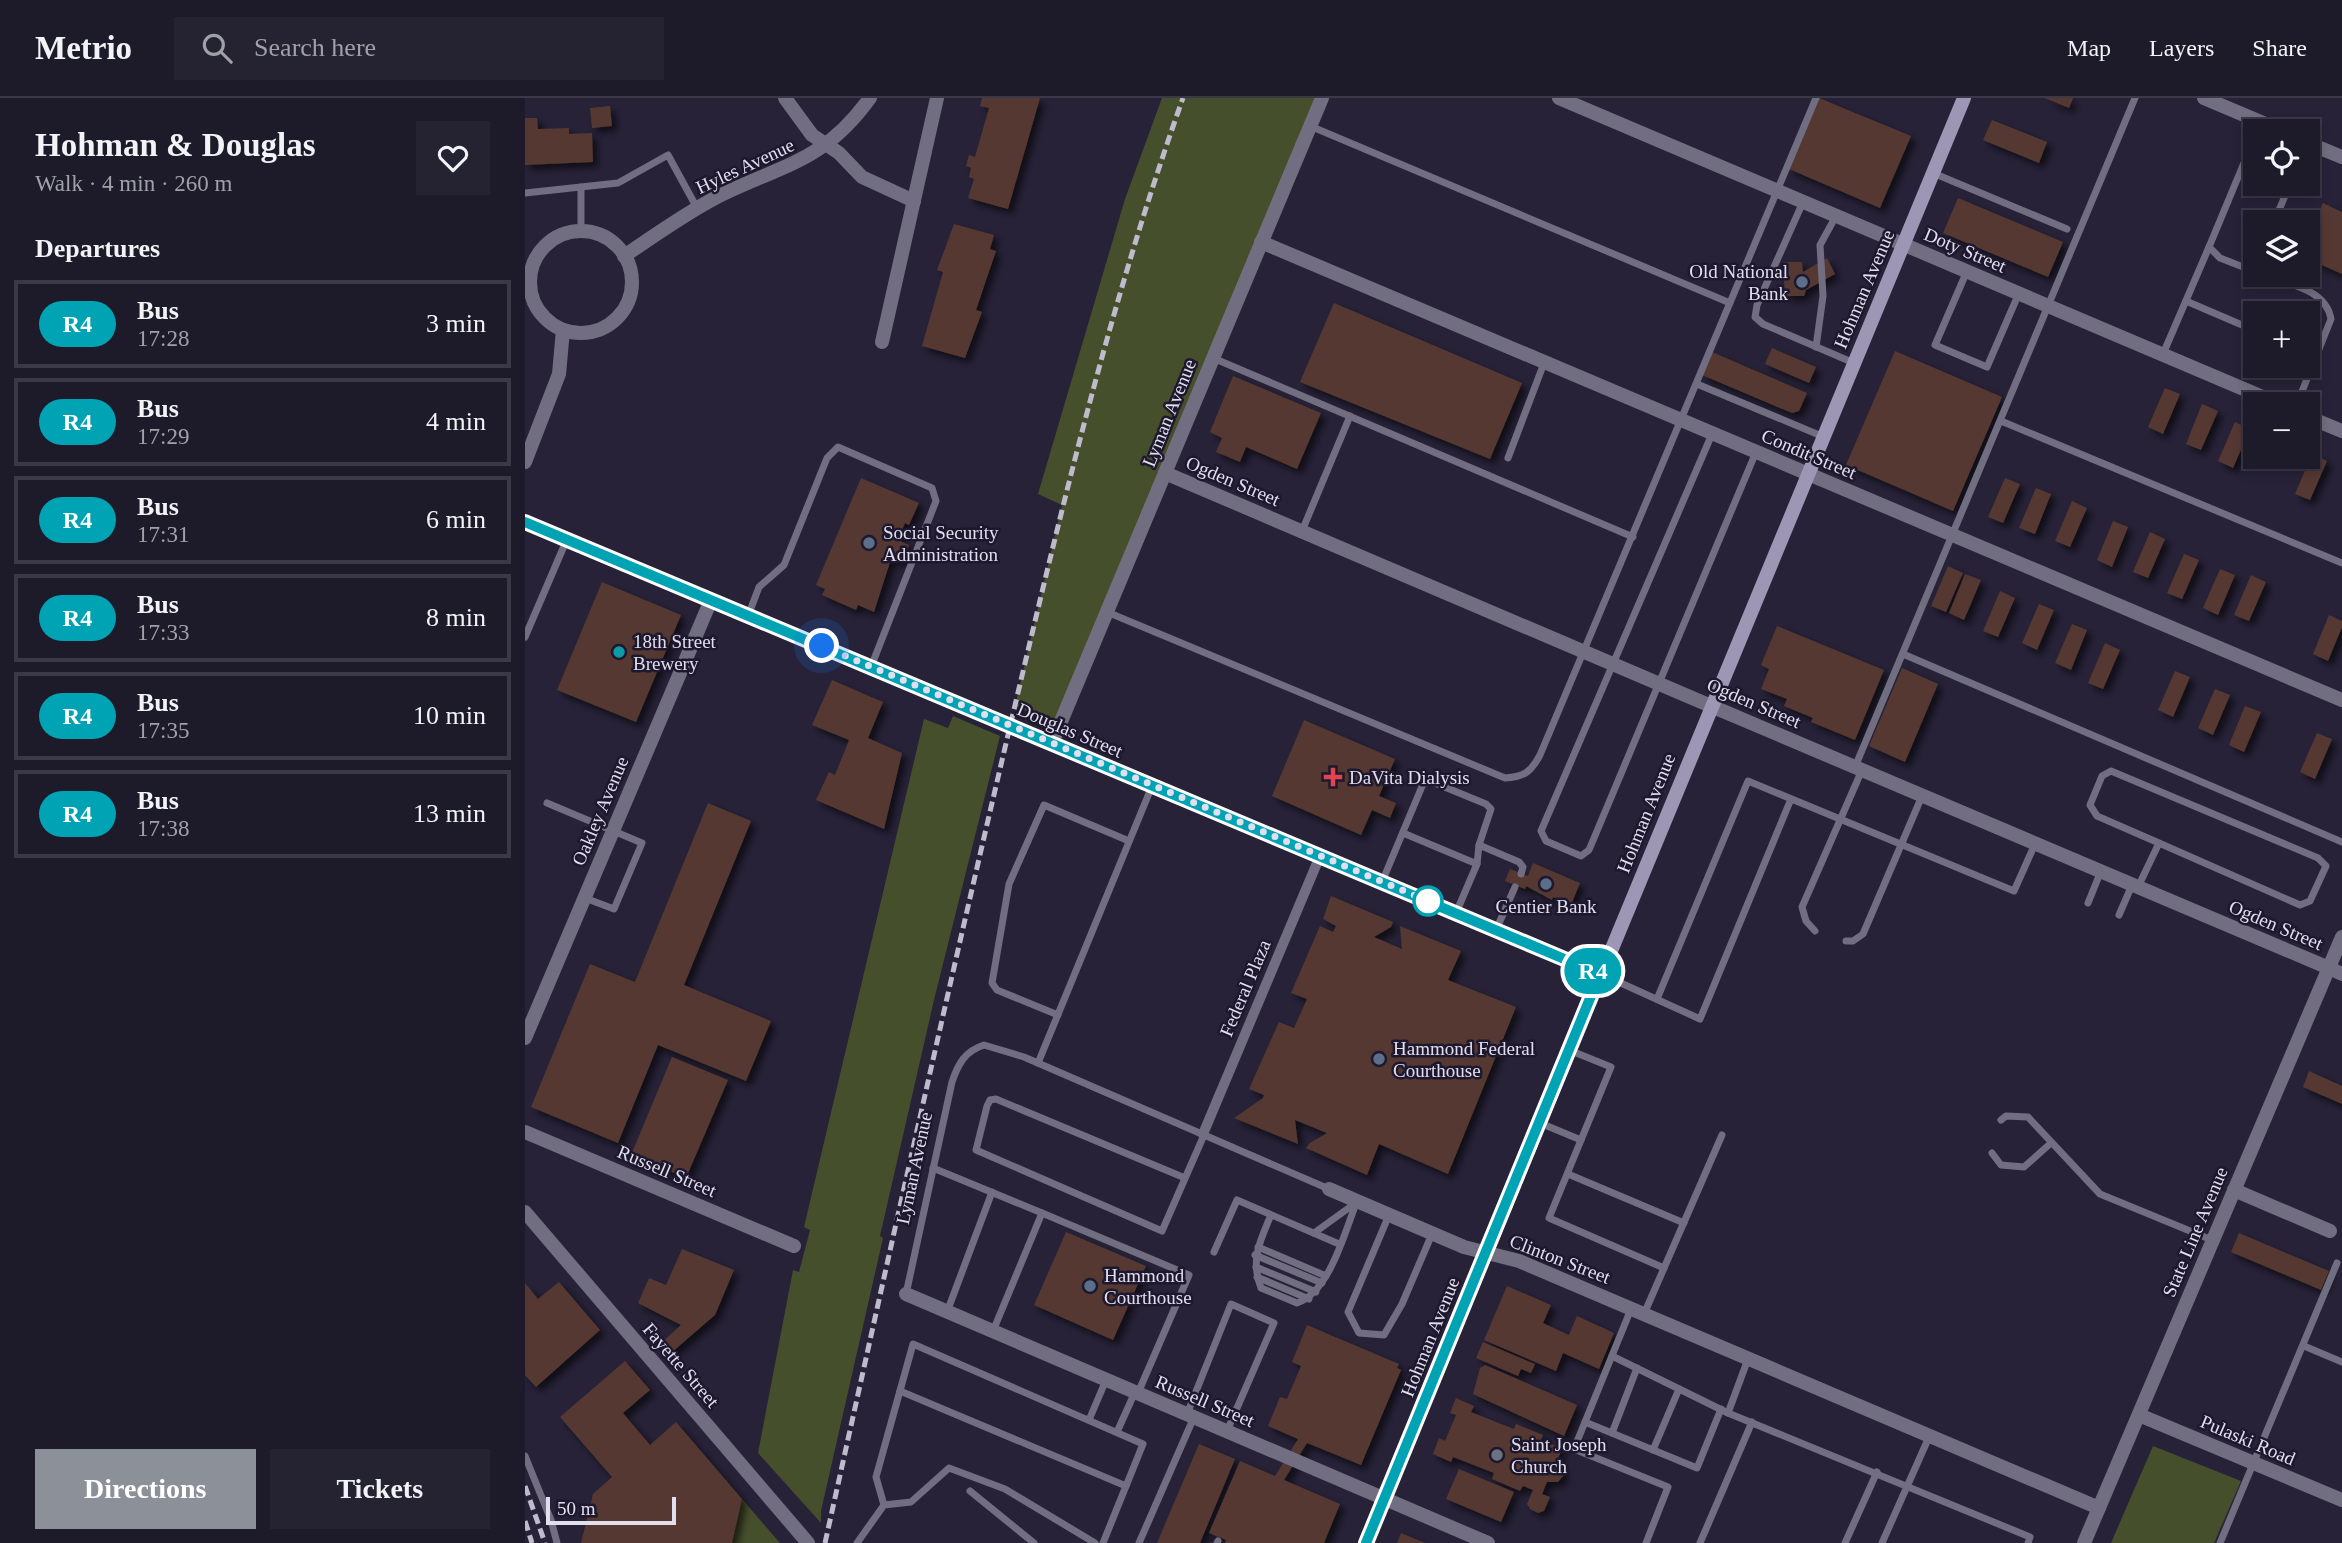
<!DOCTYPE html>
<meta charset="utf-8">
<style>
body{margin:0;font-family:"Times New Roman",serif;background:#252332;color:#f1f3f6;height:100vh;display:flex;flex-direction:column;font-size:26px;white-space:nowrap}
*{box-sizing:border-box;margin:0}
p{font-size:23px;color:#a0a1a8}
.icon{flex:none;width:38px;height:38px;fill:none;stroke:currentColor;stroke-width:2;stroke-linecap:round;stroke-linejoin:round}
.map{position:relative;flex:1;overflow:hidden}
.side{display:flex;flex-direction:column;background:#1d1a2a;width:525px}
.side>*{flex:none}
.badge{padding:0 14px;border-radius:23px;font-size:24px;line-height:46px}
.controls{position:absolute;left:1718px;top:21px;display:grid;gap:14px}
.controls a{display:grid;place-items:center;width:77px;height:77px;border-radius:0px;background:#1d1a2a;box-shadow:0 4px 10px #0003,0 0 0 2px #3b3847;font-size:35px}
.scale{position:absolute;left:21px;bottom:18px;width:130px;box-sizing:border-box;padding-left:7px;border:4px solid #e1deed;border-top:0;font-size:19px;line-height:24px;white-space:nowrap;color:#e1deed;-webkit-text-stroke:5px #1e182e;paint-order:stroke}
.you{position:absolute;width:35px;height:35px;margin:-18px;border:5px solid #fff;border-radius:50%;background:#1a73e8;box-shadow:0 0 0 10px #1a73e833}
.map>.badge{position:absolute;translate:-50% -50%;box-shadow:0 0 0 4px #fff}
h2{padding:0 35px;font-size:26px;line-height:63px}
.round{display:grid;place-items:center;flex:none;width:74px;height:74px;border-radius:0px;background:#252332}
.headline{display:flex;align-items:center;justify-content:space-between;height:119px;padding:0 35px}
h1{font-size:33px;font-weight:600;line-height:52px}
.button{display:flex;gap:14px;margin-top:auto;padding:14px 35px}
.button a{flex:1;height:80px;border-radius:0px;background:#8c9099;color:#fff;font-size:28px;font-weight:600;line-height:80px;text-align:center}
.button a+a{background:#252332;color:#f1f3f6}
ul{padding:0;list-style:none}
li{display:flex;align-items:center;gap:21px;height:88px;margin:0 14px 10px;padding:0 21px;border:4px solid #3b3847;border-radius:0px}
li div{flex:1}
li b{display:block;font-size:26px}
li em{font-style:normal}
li .badge{min-width:77px;font-weight:700;text-align:center}
header{display:flex;align-items:center;gap:42px;box-sizing:border-box;height:98px;padding:0 35px;background:#1d1a2a;border-bottom:2px solid #3b3847}
header strong{font-size:33px}
nav{display:flex;gap:38px;margin-inline-start:auto;font-size:24px}
.search{width:490px;height:63px;background:#252332;display:flex;align-items:center;gap:18px;box-sizing:border-box;padding:0 24px;border-radius:0px;color:#a0a1a8;font-size:26px}
main{display:flex;flex:1;min-height:0}
.map>svg:first-child{display:block}
.green{fill:#464f2b}
.building{fill:#543930;filter:url(#shadow)}
.lines{fill:none;stroke-linecap:round;stroke-linejoin:round}
.service{stroke:#726e81;stroke-width:7}
.pedestrian{stroke:#726e81;stroke-width:10}
.minor{stroke:#726e81;stroke-width:14}
.tertiary{stroke:#726e81;stroke-width:14}
.secondary{stroke:#9d96b5;stroke-width:14}
.rail{stroke:#bfbbcc;stroke-width:5;stroke-dasharray:10 5;stroke-linecap:butt}
.line-casing{stroke:#fff;stroke-width:16}
.line{stroke:#00a3b4;stroke-width:10}
.walk{stroke:#e1deed;stroke-width:7;stroke-dasharray:0 12.6}
.service-dot{fill:#5c6f8a;stroke:#1e182e;stroke-width:2.5}
.culture-dot{fill:#0f9aa8;stroke:#1e182e;stroke-width:2.5}
.health-dot{fill:#e0444e;stroke:#1e182e;stroke-width:2.5}
.stop-dot{fill:#fff;stroke:#00a3b4;stroke-width:3.5}
.worship-dot{fill:#6b7280;stroke:#1e182e;stroke-width:2.5}
.labels{text-anchor:middle;dominant-baseline:central;stroke-width:5;stroke-linejoin:round;paint-order:stroke}
.street-label{font-size:19px;fill:#e1deed;stroke:#1e182e}
.poi-label{font-size:19px;fill:#e1deed;stroke:#1e182e;text-anchor:start}
</style>
<header>
<strong>Metrio</strong>
<div class="search"><svg class="icon" aria-label="search" viewBox="0 0 24 24"><circle cx="10" cy="10" r="6"/><path d="M15 15l6 6"/></svg>Search here</div>
<nav><a>Map</a><a>Layers</a><a>Share</a></nav>
</header>
<main>
<section class="side">
<div class="headline"><div><h1>Hohman &amp; Douglas</h1><p>Walk · 4 min · 260 m</p></div><a class="round"><svg class="icon" aria-label="heart" viewBox="0 0 24 24"><path d="M12 20l-8-8c-3-5 5-10 8-4 3-6 11-1 8 4z"/></svg></a></div>
<h2>Departures</h2>
<ul>
<li><span class="badge" style="background:#00a3b4;color:#fff">R4</span><div><b>Bus</b><p>17:28</p></div><em>3 min</em></li>
<li><span class="badge" style="background:#00a3b4;color:#fff">R4</span><div><b>Bus</b><p>17:29</p></div><em>4 min</em></li>
<li><span class="badge" style="background:#00a3b4;color:#fff">R4</span><div><b>Bus</b><p>17:31</p></div><em>6 min</em></li>
<li><span class="badge" style="background:#00a3b4;color:#fff">R4</span><div><b>Bus</b><p>17:33</p></div><em>8 min</em></li>
<li><span class="badge" style="background:#00a3b4;color:#fff">R4</span><div><b>Bus</b><p>17:35</p></div><em>10 min</em></li>
<li><span class="badge" style="background:#00a3b4;color:#fff">R4</span><div><b>Bus</b><p>17:38</p></div><em>13 min</em></li>
</ul>
<div class="button"><a>Directions</a><a>Tickets</a></div>
</section>
<div class="map">
<svg width="1817" height="1445" viewBox="0 0 1817 1445">
<defs>
<filter id="shadow"><feDropShadow dx="5" dy="5" stdDeviation="3.5" flood-color="#0009"/></filter>
</defs>
<rect width="100%" height="100%" fill="#272238"/>
<g class="green">
<polygon points="637,0 794,0 534,627 490,608 537,407 513,396 600,101"/>
<polygon points="428,618 475,638 409,902 355,1138 358,1140 296,1413 296,1425 233,1355 268,1172 274,1174 285,1132 279,1129 399,621 423,630"/>
<polygon points="1628,1348 1716,1383 1689,1445 1586,1445"/>
<polygon points="217,1401 255,1445 207,1445"/>
</g>
<g class="building">
<polygon points="457,0 515,0 483,111 443,100 449,81 444,79 446,70 441,68 444,57 450,59 464,10 455,8"/>
<polygon points="1294,0 1386,38 1355,110 1264,71"/>
<polygon points="1520,0 1548,0 1544,10"/>
<polygon points="85,8 87,28 67,30 65,10"/>
<polygon points="0,20 12,20 13,31 44,30 44,36 67,35 68,64 0,67"/>
<polygon points="1467,22 1522,44 1514,65 1458,42"/>
<polygon points="1433,100 1538,144 1523,179 1418,135"/>
<polygon points="1798,105 1817,114 1817,176 1783,161 1783,124 1790,124"/>
<polygon points="429,126 469,137 465,151 471,153 451,212 457,214 440,260 397,248 418,174 412,172"/>
<polygon points="1302,160 1310,176 1281,192 1279,198 1260,198 1258,164 1277,164 1278,174"/>
<polygon points="809,205 997,285 965,361 775,284"/>
<polygon points="1247,250 1291,269 1284,285 1240,266"/>
<polygon points="1370,253 1477,299 1428,413 1321,367"/>
<polygon points="1187,254 1282,295 1274,313 1267,315 1177,277"/>
<polygon points="708,278 796,315 772,371 721,349 715,364 691,354 697,340 685,334"/>
<polygon points="1640,290 1655,296 1638,336 1623,329"/>
<polygon points="1677,306 1693,313 1676,352 1661,346"/>
<polygon points="1710,324 1725,331 1708,370 1693,363"/>
<polygon points="1787,356 1802,363 1785,402 1770,396"/>
<polygon points="336,380 394,405 384,427 380,425 373,442 384,447 377,465 366,461 349,514 333,507 331,512 297,497 300,491 291,487"/>
<polygon points="1480,380 1495,386 1478,425 1463,419"/>
<polygon points="1511,390 1526,396 1510,436 1494,430"/>
<polygon points="1547,403 1562,410 1545,449 1530,443"/>
<polygon points="1588,423 1603,429 1587,469 1572,462"/>
<polygon points="1625,434 1640,441 1623,480 1608,474"/>
<polygon points="1659,456 1674,462 1657,501 1642,495"/>
<polygon points="1423,468 1438,475 1421,514 1406,508"/>
<polygon points="1695,471 1710,477 1693,517 1678,510"/>
<polygon points="1440,476 1456,482 1439,522 1424,515"/>
<polygon points="1726,477 1741,484 1724,523 1709,517"/>
<polygon points="77,484 156,517 111,624 32,592"/>
<polygon points="1475,493 1490,500 1473,539 1458,533"/>
<polygon points="1514,506 1529,512 1512,552 1497,545"/>
<polygon points="1804,517 1817,523 1817,529 1803,563 1788,556"/>
<polygon points="1547,526 1562,532 1546,572 1530,565"/>
<polygon points="1252,528 1359,572 1330,642 1286,624 1288,620 1259,608 1262,601 1236,591 1244,571 1236,567"/>
<polygon points="1580,545 1595,552 1578,591 1563,585"/>
<polygon points="1377,570 1413,586 1380,664 1344,648"/>
<polygon points="1650,573 1665,579 1648,619 1633,612"/>
<polygon points="307,582 358,604 343,640 377,655 359,731 291,702 304,674 310,677 324,642 287,627"/>
<polygon points="1690,591 1705,597 1688,637 1673,630"/>
<polygon points="1720,608 1736,614 1719,654 1704,647"/>
<polygon points="779,622 870,661 854,698 871,705 865,720 847,712 836,737 747,698"/>
<polygon points="1792,635 1807,641 1790,681 1775,674"/>
<polygon points="183,705 226,723 159,887 246,923 221,983 133,947 93,1045 6,1009 65,866 110,884"/>
<polygon points="1008,765 1055,785 1046,807 1028,799 1027,802 1001,788 1000,791 980,783 985,771 1003,778"/>
<polygon points="806,798 868,824 866,829 849,839 877,851 875,828 936,853 923,882 991,909 923,1076 854,1046 842,1077 781,1050 785,1045 802,1035 770,1022 773,1046 709,1020 738,1000 739,997 724,991 754,924 769,930 782,901 766,895 795,828 808,834 811,828 798,821"/>
<polygon points="147,959 203,982 161,1080 106,1057"/>
<polygon points="1784,973 1817,988 1817,1006 1778,989"/>
<polygon points="541,1134 621,1168 588,1242 509,1207"/>
<polygon points="1714,1135 1804,1173 1796,1192 1706,1154"/>
<polygon points="157,1151 209,1172 190,1217 146,1255 137,1244 156,1227 113,1205 124,1180 141,1187"/>
<polygon points="34,1184 75,1232 11,1289 0,1277 0,1185 13,1201"/>
<polygon points="982,1188 1026,1207 1018,1225 1044,1237 1052,1218 1089,1235 1074,1271 1038,1255 1031,1273 959,1242"/>
<polygon points="782,1227 874,1266 872,1270 876,1272 836,1367 782,1345 759,1382 815,1406 799,1445 700,1445 701,1442 684,1435 715,1363 750,1378 773,1341 743,1328 755,1299 762,1301 776,1268 767,1264"/>
<polygon points="958,1244 1010,1266 1006,1275 996,1271 993,1278 951,1260"/>
<polygon points="100,1263 125,1292 98,1315 125,1347 151,1324 217,1401 207,1445 56,1445 68,1396 87,1379 35,1319"/>
<polygon points="960,1267 1052,1307 1039,1338 948,1296 955,1270"/>
<polygon points="931,1300 949,1308 946,1314 989,1331 991,1326 1018,1337 1016,1342 1037,1350 1033,1361 1039,1377 1033,1384 1022,1384 1017,1396 1025,1399 1019,1413 1013,1415 1005,1411 1002,1406 1008,1392 998,1388 995,1393 967,1381 969,1375 928,1359 926,1364 908,1356 914,1340 920,1343 931,1317 925,1315"/>
<polygon points="674,1346 710,1361 675,1445 632,1445"/>
<polygon points="934,1371 989,1394 976,1424 921,1401"/>
<polygon points="876,1435 900,1445 872,1445"/>
</g>
<g class="lines">
<g class="service">
<polyline points="785,28 1205,205"/>
<polyline points="1731,36 1684,149 1695,160 1731,174"/>
<polyline points="1719,66 1731,71"/>
<polyline points="1408,75 1542,131"/>
<polyline points="56,89 56,133"/>
<polyline points="0,95 93,85 143,57 172,110"/>
<polyline points="1278,104 1232,207 1230,219 1238,226 1329,265"/>
<polyline points="1749,124 1765,86"/>
<polyline points="1442,173 1410,247 1462,269 1494,195"/>
<path d="M1738,177C1763,186 1801,191 1806,221L1772,306"/>
<polyline points="1661,203 1731,233"/>
<polyline points="1291,249 1298,198 1295,147 1311,118"/>
<polyline points="1638,256 1684,149"/>
<polyline points="688,260 1108,439"/>
<polyline points="1172,286 1299,339"/>
<polyline points="1476,323 1817,465"/>
<polyline points="1187,336 1016,733 1021,743 1056,758 1064,752 1231,354"/>
<polyline points="983,360 1019,265"/>
<polyline points="777,433 825,318"/>
<path d="M582,514L980,680C999,679 1006,674 1015,657L1291,0"/>
<polyline points="223,518 234,489 259,467 302,360 313,349 407,390 411,403 346,569"/>
<polyline points="0,539 42,441"/>
<polyline points="1378,556 1817,744"/>
<polyline points="1330,669 1610,0"/>
<polyline points="22,705 117,745 89,811 60,800"/>
<polyline points="878,735 952,766"/>
<polyline points="954,747 994,764 998,769 996,776"/>
<polyline points="857,784 898,686 905,683 961,706 966,711 954,747 952,766 931,815"/>
<polyline points="1613,789 1634,745 1775,807 1785,803 1801,768 1793,760 1586,673 1577,678 1565,707 1572,718 1634,745"/>
<polyline points="1563,805 1576,773"/>
<polyline points="1594,817 1607,787"/>
<polyline points="971,832 990,789"/>
<polyline points="1290,833 1281,823 1277,809 1337,672"/>
<polyline points="1321,843 1328,843 1338,836 1397,698"/>
<polyline points="1076,876 1175,921 1266,701"/>
<polyline points="1132,901 1223,683 1489,793 1510,746"/>
<polyline points="533,917 472,892 467,885 484,786 519,707 604,743"/>
<polyline points="1044,952 1086,969 1024,1120 1139,1170"/>
<polyline points="513,965 627,688"/>
<polyline points="1476,1022 1481,1018 1503,1019 1575,1096 1687,1142"/>
<polyline points="1015,1025 1056,1042"/>
<polyline points="1467,1055 1476,1067 1499,1069 1526,1045"/>
<polyline points="408,1070 517,1115 468,1233"/>
<polyline points="1043,1076 1159,1125"/>
<polyline points="660,1080 471,1001 465,1002 462,1008 451,1052 637,1133 679,1037"/>
<polyline points="517,1115 664,1177 613,1295"/>
<path d="M746,1117C735,1143 725,1162 736,1190L772,1205C805,1194 820,1133 832,1103"/>
<polyline points="864,1117 823,1214 834,1235 859,1237 877,1206 907,1136"/>
<polyline points="789,1135 832,1104"/>
<polyline points="733,1149 801,1178"/>
<polyline points="689,1154 712,1102 814,1146"/>
<polyline points="730,1157 797,1185"/>
<polyline points="731,1169 791,1194"/>
<polyline points="732,1179 784,1201"/>
<path d="M381,1196L427,984C433,966 440,953 459,947L499,959L804,1091"/>
<polyline points="1106,1211 1049,1351 1143,1389 1121,1445"/>
<polyline points="422,1214 467,1094"/>
<polyline points="1119,1216 1197,1037"/>
<polyline points="1779,1248 1817,1264"/>
<polyline points="1087,1258 1203,1315 1505,1439 1503,1445"/>
<polyline points="375,1293 601,1388"/>
<polyline points="1203,1315 1223,1261"/>
<polyline points="662,1316 706,1206 749,1225 702,1333"/>
<polyline points="564,1322 581,1282"/>
<polyline points="1060,1324 1172,1370 1196,1311"/>
<polyline points="592,1334 610,1294"/>
<polyline points="1087,1335 1112,1270"/>
<polyline points="1128,1352 1154,1291"/>
<polyline points="0,1358 26,1422 32,1445"/>
<polyline points="445,1393 509,1445"/>
<polyline points="359,1407 351,1379 388,1246 618,1346 578,1445"/>
<polyline points="332,1445 359,1407 386,1404 424,1370 480,1391 570,1445"/>
<polyline points="614,1445 669,1319"/>
<polyline points="692,1445 693,1443"/>
<polyline points="1175,1445 1227,1324"/>
<polyline points="1320,1445 1352,1374"/>
<polyline points="1357,1445 1404,1339"/>
<polyline points="1695,1445 1812,1165"/>
</g>
<polyline class="pedestrian" points="678,1036 795,758"/>
<g class="minor">
<polyline points="260,0 287,37 314,55 337,79 389,103"/>
<polyline points="1034,0 1754,306"/>
<polyline points="1679,0 1757,33"/>
<polyline points="1783,45 1817,59"/>
<circle cx="56" cy="184" r="51"/>
<polyline points="736,144 1817,602"/>
<path d="M99,158C129,138 158,117 190,100C257,66 297,66 345,0"/>
<polyline points="357,244 412,0"/>
<polyline points="1783,319 1817,333"/>
<polyline points="0,364 34,276 38,232"/>
<polyline points="640,375 1186,608"/>
<polyline points="527,645 797,0"/>
<polyline points="1804,870 1817,876"/>
<polyline points="0,940 186,502"/>
<polyline points="0,1034 269,1148"/>
<polyline points="804,1091 939,1149 994,1163 1574,1410"/>
<polyline points="1709,1092 1805,1133"/>
<polyline points="381,1196 963,1445"/>
</g>
<g class="tertiary">
<polyline points="0,424 1075,876"/>
<polyline points="1186,608 1804,870"/>
<polyline points="0,1114 283,1445"/>
<polyline points="1614,1317 1817,1402"/>
<polyline points="1559,1445 1817,839"/>
</g>
<polyline class="secondary" points="841,1445 1439,0"/>
<g class="rail">
<polyline points="0,1388 20,1445"/>
<polyline points="0,1423 7,1445"/>
<path d="M300,1445C361,1170 422,895 487,620C537,409 585,205 658,0"/>
</g>
</g>
<g class="lines">
<defs>
<polyline id="line" points="0,424 1075,876 841,1445"/>
</defs>
<use href="#line" class="line-casing"/>
<use href="#line" class="line"/>
<polyline class="walk" points="297,548 903,803"/>
</g>
<g class="service-dot">
<circle cx="1277" cy="184" r="7"/>
<circle cx="344" cy="445" r="7"/>
<circle cx="1021" cy="786" r="7"/>
<circle cx="854" cy="961" r="7"/>
<circle cx="565" cy="1188" r="7"/>
</g>
<circle class="culture-dot" cx="94" cy="554" r="7"/>
<path class="health-dot" d="M804.5 668.5h7v7h7v7h-7v7h-7v-7h-7v-7h7z"/>
<circle class="stop-dot" cx="903" cy="803" r="14"/>
<circle class="worship-dot" cx="972" cy="1357" r="7"/>
<g class="labels">
<g class="street-label">
<text transform="translate(220 68) rotate(-25)">Hyles Avenue</text>
<text transform="translate(1440 152) rotate(23)">Doty Street</text>
<text transform="translate(1339 191) rotate(-67)">Hohman Avenue</text>
<text transform="translate(644 315) rotate(-68)">Lyman Avenue</text>
<text transform="translate(1284 356) rotate(23)">Condit Street</text>
<text transform="translate(708 383) rotate(23)">Ogden Street</text>
<text transform="translate(1229 605) rotate(23)">Ogden Street</text>
<text transform="translate(545 632) rotate(23)">Douglas Street</text>
<text transform="translate(75 713) rotate(-67)">Oakley Avenue</text>
<text transform="translate(1121 715) rotate(-68)">Hohman Avenue</text>
<text transform="translate(1751 827) rotate(23)">Ogden Street</text>
<text transform="translate(720 890) rotate(-67)">Federal Plaza</text>
<text transform="translate(389 1070) rotate(-78)">Lyman Avenue</text>
<text transform="translate(142 1073) rotate(23)">Russell Street</text>
<text transform="translate(1670 1134) rotate(-67)">State Line Avenue</text>
<text transform="translate(1035 1161) rotate(21)">Clinton Street</text>
<text transform="translate(905 1239) rotate(-68)">Hohman Avenue</text>
<text transform="translate(156 1267) rotate(49)">Fayette Street</text>
<text transform="translate(680 1303) rotate(23)">Russell Street</text>
<text transform="translate(1723 1342) rotate(23)">Pulaski Road</text>
</g>
<g class="poi-label">
<text x="1263" y="173" text-anchor="end">Old National<tspan x="1263" dy="22">Bank</tspan></text>
<text x="358" y="434">Social Security<tspan x="358" dy="22">Administration</tspan></text>
<text x="108" y="543">18th Street<tspan x="108" dy="22">Brewery</tspan></text>
<text x="824" y="679">DaVita Dialysis</text>
<text x="1021" y="808" text-anchor="middle">Centier Bank</text>
<text x="868" y="950">Hammond Federal<tspan x="868" dy="22">Courthouse</tspan></text>
<text x="579" y="1177">Hammond<tspan x="579" dy="22">Courthouse</tspan></text>
<text x="986" y="1346">Saint Joseph<tspan x="986" dy="22">Church</tspan></text>
</g>
</g>
</svg>
<div class="controls">
<a><svg class="icon" aria-label="locate" viewBox="0 0 24 24"><circle cx="12" cy="12" r="6"/><path d="M12 2v4M12 18v4M2 12h4M18 12h4"/></svg></a>
<a><svg class="icon" aria-label="layers" viewBox="0 0 24 24"><path d="M12 4l9 5-9 5-9-5zM3 14l9 5 9-5"/></svg></a>
<a>+</a>
<a>−</a>
</div>
<div class="scale">50 m</div>
<div class="you" style="left:297px;top:548px"></div>
<b class="badge" style="left:1068px;top:873px;background:#00a3b4;color:#fff">R4</b>
</div>
</main>
